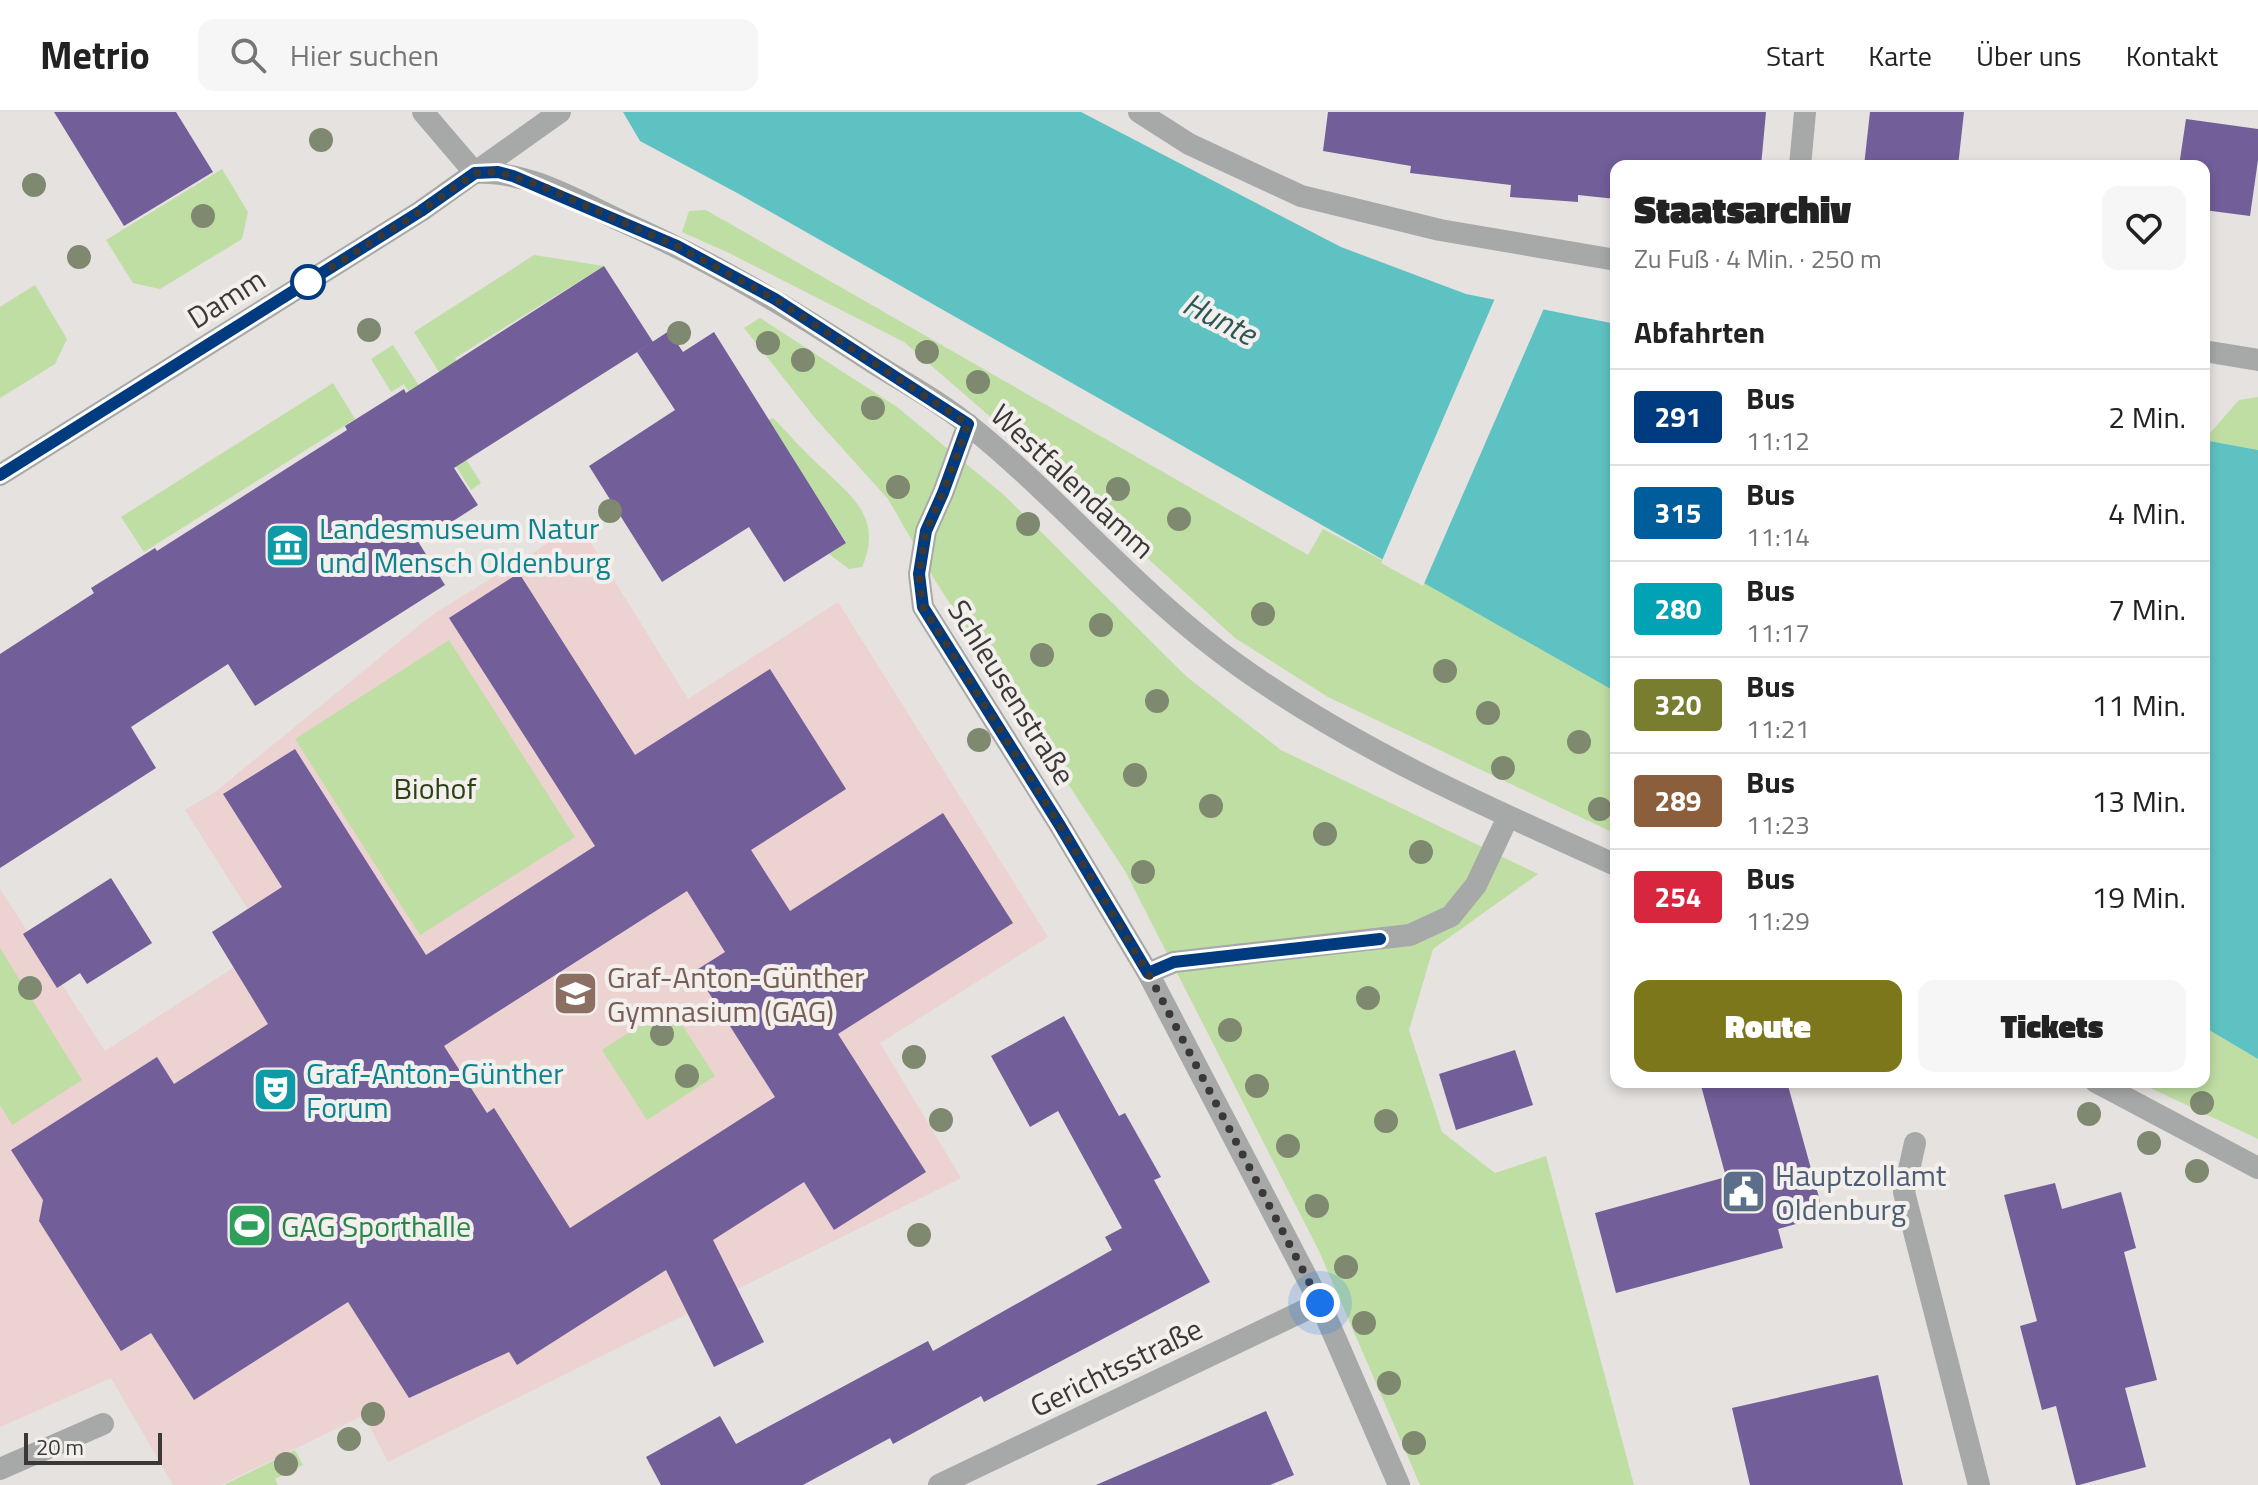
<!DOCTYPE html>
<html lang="de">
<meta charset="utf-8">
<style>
body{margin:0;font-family:"Titillium Web",sans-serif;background:#f6f6f6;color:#222;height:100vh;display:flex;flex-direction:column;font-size:30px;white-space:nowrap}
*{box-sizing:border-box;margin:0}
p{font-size:26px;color:#767676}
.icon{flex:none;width:44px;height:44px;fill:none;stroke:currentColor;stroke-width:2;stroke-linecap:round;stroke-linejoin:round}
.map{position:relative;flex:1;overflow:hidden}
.side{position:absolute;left:1610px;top:48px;width:600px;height:928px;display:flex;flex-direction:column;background:#fff;border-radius:16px;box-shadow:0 4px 12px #0003}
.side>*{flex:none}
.badge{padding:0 16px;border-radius:6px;font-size:28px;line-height:52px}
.scale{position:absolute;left:24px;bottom:20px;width:138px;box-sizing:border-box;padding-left:8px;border:4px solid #3a3938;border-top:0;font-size:22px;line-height:28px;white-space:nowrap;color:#3a3938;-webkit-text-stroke:6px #f2efec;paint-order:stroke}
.you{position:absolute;width:40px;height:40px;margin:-20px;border:6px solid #fff;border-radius:50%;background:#1a73e8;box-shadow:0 0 0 12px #1a73e833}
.map>.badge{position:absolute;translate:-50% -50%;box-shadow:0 0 0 4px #fff}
h2{padding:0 24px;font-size:30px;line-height:72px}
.round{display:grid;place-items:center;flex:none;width:84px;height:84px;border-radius:16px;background:#f6f6f6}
.headline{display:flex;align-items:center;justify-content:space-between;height:136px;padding:0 24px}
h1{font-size:38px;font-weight:800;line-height:60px}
.primary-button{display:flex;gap:16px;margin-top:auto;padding:16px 24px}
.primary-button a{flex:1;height:92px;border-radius:16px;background:#7d771c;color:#fff;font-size:32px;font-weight:800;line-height:92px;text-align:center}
.primary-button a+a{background:#f6f6f6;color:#222}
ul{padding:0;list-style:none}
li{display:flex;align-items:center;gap:24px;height:96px;padding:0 24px;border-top:2px solid #e0e0e0}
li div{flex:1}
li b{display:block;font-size:30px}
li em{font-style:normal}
li .badge{min-width:88px;font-weight:700;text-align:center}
header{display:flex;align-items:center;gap:48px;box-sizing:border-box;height:112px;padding:0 40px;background:#fff;border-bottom:2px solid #e0e0e0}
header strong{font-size:38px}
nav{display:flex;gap:44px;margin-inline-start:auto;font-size:28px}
.search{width:560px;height:72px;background:#f6f6f6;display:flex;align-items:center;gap:20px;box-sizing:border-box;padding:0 28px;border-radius:16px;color:#767676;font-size:30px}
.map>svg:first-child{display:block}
.commercial{fill:#ecd2d1}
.green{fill:#bfdea4}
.water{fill:#5fc2c2}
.pier{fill:#e5e2df}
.building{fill:#725e99;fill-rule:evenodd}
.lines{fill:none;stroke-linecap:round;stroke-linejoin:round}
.minor{stroke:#a7a9a9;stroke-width:22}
.tertiary{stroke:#a7a9a9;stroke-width:22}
.tree{fill:#7f8970}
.line-casing{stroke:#fff;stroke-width:18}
.line{stroke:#003b80;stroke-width:12}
.walk{stroke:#3a3938;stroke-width:8;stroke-dasharray:0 14.4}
.stop-dot{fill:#fff;stroke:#003b80;stroke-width:4}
.labels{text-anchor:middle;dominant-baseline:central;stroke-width:8;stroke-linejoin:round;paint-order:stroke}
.street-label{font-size:30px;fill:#3a3938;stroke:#f2efec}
.culture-label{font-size:30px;fill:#0d838f;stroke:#f2efec;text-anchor:start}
.park-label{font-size:30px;fill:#2c4115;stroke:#f2efec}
.education-label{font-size:30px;fill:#785e54;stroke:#f2efec;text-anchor:start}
.service-label{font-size:30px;fill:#4e5e75;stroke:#f2efec;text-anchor:start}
.leisure-label{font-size:30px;fill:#27864d;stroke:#f2efec;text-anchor:start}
.water-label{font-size:32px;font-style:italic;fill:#2b5757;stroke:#f2efec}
</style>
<header>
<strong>Metrio</strong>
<div class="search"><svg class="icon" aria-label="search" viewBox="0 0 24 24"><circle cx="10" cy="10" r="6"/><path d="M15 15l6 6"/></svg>Hier suchen</div>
<nav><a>Start</a><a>Karte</a><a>Über uns</a><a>Kontakt</a></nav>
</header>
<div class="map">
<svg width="2258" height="1373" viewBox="0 0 2258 1373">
<rect width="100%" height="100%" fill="#e5e2df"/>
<polygon class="commercial" points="579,412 688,587 838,490 1048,825 880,931 961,1066 388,1350 364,1303 221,1373 173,1373 111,1266 0,1315 0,777 105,939 270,832 185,698 215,680 432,503"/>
<g class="green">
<polygon points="222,57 248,100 242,127 160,177 133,171 106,128"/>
<polygon points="706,98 1308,443 1323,417 1433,475 1616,580 1616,722 1328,585 1235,526 1031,340 904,230 729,141 682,120 689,99"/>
<polygon points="534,143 604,154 455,246 501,319 473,315 414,220"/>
<polygon points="35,173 67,227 55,252 0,286 0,195"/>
<polygon points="760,206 897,295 1004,383 1187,565 1281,638 1538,762 1433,837 1409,918 1442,1020 1495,1061 1546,1044 1634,1373 1420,1373 1319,1139 1125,759 936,470 888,387 815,306 744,216"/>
<polygon points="393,233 481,371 471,378 404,272 391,280 371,247"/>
<polygon points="333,271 355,307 144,440 121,405"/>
<polygon points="2258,285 2258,338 2204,328 2239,288"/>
<path d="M773,306C789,322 804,340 821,355C853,385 883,407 862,455L849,457L829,442L846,430L768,308Z"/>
<polygon points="449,528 575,725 420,823 295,627"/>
<polygon points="0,836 82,968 12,1013 0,993"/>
<polygon points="670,894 715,964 647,1008 602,938"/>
<polygon points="2204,915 2258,947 2258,1027 2138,970 2204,970"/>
<polygon points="295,1338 303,1353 275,1367 278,1373 224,1373"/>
</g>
<g class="water">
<polygon points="623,0 1081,0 1341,135 1466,182 1616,212 1616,580 739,82 640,29"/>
<polygon points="2204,328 2258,338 2258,947 2204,915"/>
</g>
<polygon class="pier" points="1496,184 1545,194 1423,474 1381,451"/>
<g class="building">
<polygon points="54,0 176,0 213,60 124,114"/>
<polygon points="1328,0 1766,0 1761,54 1616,54 1616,87 1578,83 1578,90 1510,85 1511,73 1410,61 1411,54 1323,39"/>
<polygon points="1870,0 1964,0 1958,54 1864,54"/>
<polygon points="2186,7 2258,17 2258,48 2250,104 2204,98 2204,54 2179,54"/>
<polygon points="604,154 653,230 454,356 478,393 419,431 445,473 255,594 228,552 131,615 156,656 0,756 0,542 94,481 91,476 155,436 157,439 347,318 345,314 404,277 406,281"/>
<polygon points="669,219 683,240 714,220 846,431 784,470 749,415 662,470 589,354 675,298 637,240"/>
<path d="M519,461L635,643L770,557L846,677L751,738L790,799L943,701L1013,811L838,922L926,1060L834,1118L804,1070L713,1128L764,1230L714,1255L666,1158L517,1253L509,1240L409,1286L348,1190L194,1288L151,1221L121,1239L39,1109L43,1088L11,1038L157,945L174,972L268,912L212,820L282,775L223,682L295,637L426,843L595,734L449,506ZM687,779L725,840L695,859L775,985L570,1116L494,996L487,1001L444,934Z"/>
<polygon points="111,766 152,831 87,872 80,861 57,876 23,822"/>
<polygon points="1064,904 1119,1004 1125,1001 1161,1065 1154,1068 1210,1170 984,1290 981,1284 893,1332 890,1326 803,1373 661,1373 646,1345 720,1304 736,1332 928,1229 933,1239 1112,1138 1105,1125 1122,1116 1058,999 1030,1015 991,944"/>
<polygon points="1515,938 1533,993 1456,1018 1439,962"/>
<polygon points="1700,970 1787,970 1823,1100 1802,1106 1803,1110 1778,1117 1783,1136 1616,1181 1595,1101 1726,1065"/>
<polygon points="2055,1071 2062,1097 2121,1080 2136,1136 2124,1140 2157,1268 2125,1276 2146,1355 2079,1373 2076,1373 2056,1294 2042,1298 2020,1214 2037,1209 2004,1083"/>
<polygon points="1878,1263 1903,1373 1750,1373 1732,1296"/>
<polygon points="1266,1299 1294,1363 1270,1373 1096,1373"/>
</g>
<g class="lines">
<g class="minor">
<polyline points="423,0 475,61"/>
<polyline points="1139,0 1189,32 1301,84 1440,118 1616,148"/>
<polyline points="1800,54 1805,0"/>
<polyline points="2204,239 2258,248"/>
<polyline points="968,312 943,381 926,419 919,462 923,495 1059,712 1148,861 1320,1191 1399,1373"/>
<polyline points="1148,861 1174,850 1410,823 1451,804 1476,773 1508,705"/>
<polyline points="1915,1031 1904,1080 1979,1373"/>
<polyline points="0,1357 103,1312"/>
<polyline points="939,1373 1320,1191"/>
</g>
<g class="tertiary">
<path d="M475,61C526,58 576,88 621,109C712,149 791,197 875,252C907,272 942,291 971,315C1064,390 1141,485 1239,554C1355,637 1486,695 1616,753"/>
<polyline points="0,363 421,99 560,0"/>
<polyline points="2096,970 2258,1056"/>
</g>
</g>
<g class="tree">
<circle cx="321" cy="28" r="12"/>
<circle cx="34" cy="73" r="12"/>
<circle cx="203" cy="104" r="12"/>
<circle cx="79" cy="145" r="12"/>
<circle cx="369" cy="218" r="12"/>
<circle cx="679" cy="221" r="12"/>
<circle cx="768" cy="231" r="12"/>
<circle cx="927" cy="240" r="12"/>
<circle cx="803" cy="248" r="12"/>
<circle cx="978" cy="270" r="12"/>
<circle cx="873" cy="296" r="12"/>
<circle cx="898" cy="375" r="12"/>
<circle cx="1118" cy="377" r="12"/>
<circle cx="610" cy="399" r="12"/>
<circle cx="1179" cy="407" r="12"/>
<circle cx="1028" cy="412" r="12"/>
<circle cx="1263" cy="502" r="12"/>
<circle cx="1101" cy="513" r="12"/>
<circle cx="1042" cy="543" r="12"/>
<circle cx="1445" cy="559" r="12"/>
<circle cx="1157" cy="589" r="12"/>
<circle cx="1488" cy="601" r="12"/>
<circle cx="979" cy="628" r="12"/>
<circle cx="1579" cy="630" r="12"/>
<circle cx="1503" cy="656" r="12"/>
<circle cx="1135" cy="663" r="12"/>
<circle cx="1211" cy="694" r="12"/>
<circle cx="1600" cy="697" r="12"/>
<circle cx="1325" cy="722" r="12"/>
<circle cx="1421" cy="740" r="12"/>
<circle cx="1143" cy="760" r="12"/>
<circle cx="30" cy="876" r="12"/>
<circle cx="1368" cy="886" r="12"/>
<circle cx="1230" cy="918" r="12"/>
<circle cx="662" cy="922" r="12"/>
<circle cx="914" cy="945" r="12"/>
<circle cx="687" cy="964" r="12"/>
<circle cx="1257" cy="974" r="12"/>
<circle cx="2202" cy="991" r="12"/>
<circle cx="2089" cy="1002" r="12"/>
<circle cx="941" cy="1008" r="12"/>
<circle cx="1386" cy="1009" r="12"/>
<circle cx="2149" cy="1031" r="12"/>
<circle cx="1288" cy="1034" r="12"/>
<circle cx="2197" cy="1059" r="12"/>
<circle cx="1317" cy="1094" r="12"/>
<circle cx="919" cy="1123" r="12"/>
<circle cx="1346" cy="1155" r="12"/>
<circle cx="1364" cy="1211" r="12"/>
<circle cx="1389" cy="1271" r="12"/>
<circle cx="373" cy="1302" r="12"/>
<circle cx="349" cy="1327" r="12"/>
<circle cx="1414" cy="1331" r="12"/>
<circle cx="286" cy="1352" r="12"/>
</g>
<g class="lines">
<defs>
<polyline id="line" points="0,363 421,99 475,61 498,60 513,64 677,134 775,187 968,312 943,381 926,419 919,462 923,495 1059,712 1148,861 1174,850 1380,827"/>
</defs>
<use href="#line" class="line-casing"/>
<use href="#line" class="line"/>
<polyline class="walk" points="308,170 421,99 475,61 498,60 539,73 677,134 775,187 968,312 943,381 926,419 919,462 923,495 1059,712 1148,861 1320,1191"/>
</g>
<defs>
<symbol id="museum-square" viewBox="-11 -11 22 22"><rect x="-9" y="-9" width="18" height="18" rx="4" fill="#0f9aa8" stroke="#f2efec"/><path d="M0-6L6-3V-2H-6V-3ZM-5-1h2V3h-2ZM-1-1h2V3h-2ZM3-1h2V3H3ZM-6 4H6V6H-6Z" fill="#fff"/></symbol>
<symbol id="school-square" viewBox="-11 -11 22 22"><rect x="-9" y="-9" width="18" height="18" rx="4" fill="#8d6e63" stroke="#f2efec"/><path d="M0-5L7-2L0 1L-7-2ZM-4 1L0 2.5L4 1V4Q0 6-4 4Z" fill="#fff"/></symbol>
<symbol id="theatre-square" viewBox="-11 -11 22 22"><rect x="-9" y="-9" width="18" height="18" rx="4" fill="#0f9aa8" stroke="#f2efec"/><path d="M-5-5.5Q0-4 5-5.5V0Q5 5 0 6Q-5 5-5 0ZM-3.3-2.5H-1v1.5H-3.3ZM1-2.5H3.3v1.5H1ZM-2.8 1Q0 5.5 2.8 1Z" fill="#fff"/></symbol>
<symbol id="civic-square" viewBox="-11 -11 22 22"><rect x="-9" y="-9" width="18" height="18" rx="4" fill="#5c6f8a" stroke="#f2efec"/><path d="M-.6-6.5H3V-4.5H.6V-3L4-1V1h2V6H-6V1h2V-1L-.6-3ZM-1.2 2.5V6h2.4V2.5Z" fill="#fff"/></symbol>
<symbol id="stadium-square" viewBox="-11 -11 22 22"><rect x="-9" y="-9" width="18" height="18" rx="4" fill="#2e9e5b" stroke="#f2efec"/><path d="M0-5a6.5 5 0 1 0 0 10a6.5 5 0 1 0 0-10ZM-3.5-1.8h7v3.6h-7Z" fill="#fff"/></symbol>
</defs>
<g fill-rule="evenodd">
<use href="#museum-square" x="262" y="408" width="51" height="51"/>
<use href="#school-square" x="550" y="856" width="51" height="51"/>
<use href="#theatre-square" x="250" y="952" width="51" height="51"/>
<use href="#civic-square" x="1718" y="1054" width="51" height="51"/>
<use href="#stadium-square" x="224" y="1088" width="51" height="51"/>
</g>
<circle class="stop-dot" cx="308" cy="170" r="16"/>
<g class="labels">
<g class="street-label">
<text transform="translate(226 186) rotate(-32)">Damm</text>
<text transform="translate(1073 369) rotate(43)">Westfalendamm</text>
<text transform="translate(1012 580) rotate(58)">Schleusenstraße</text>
<text transform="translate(1116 1255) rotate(-26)">Gerichtsstraße</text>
</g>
<g class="culture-label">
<text x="319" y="416">Landesmuseum Natur<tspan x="319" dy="34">und Mensch Oldenburg</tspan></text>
<text x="306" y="961">Graf-Anton-Günther<tspan x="306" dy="34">Forum</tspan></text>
</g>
<g class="park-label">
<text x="435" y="676">Biohof</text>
</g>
<g class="education-label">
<text x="607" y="865">Graf-Anton-Günther<tspan x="607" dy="34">Gymnasium (GAG)</tspan></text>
</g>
<g class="service-label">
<text x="1775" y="1063">Hauptzollamt<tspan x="1775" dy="34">Oldenburg</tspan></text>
</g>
<g class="leisure-label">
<text x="281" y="1114">GAG Sporthalle</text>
</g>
<g class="water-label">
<text transform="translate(1220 206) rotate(27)">Hunte</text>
</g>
</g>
</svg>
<div class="scale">20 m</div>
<div class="you" style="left:1320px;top:1191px"></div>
<section class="side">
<div class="headline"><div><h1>Staatsarchiv</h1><p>Zu Fuß · 4 Min. · 250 m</p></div><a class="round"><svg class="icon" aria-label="heart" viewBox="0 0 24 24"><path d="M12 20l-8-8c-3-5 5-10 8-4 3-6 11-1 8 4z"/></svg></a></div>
<h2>Abfahrten</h2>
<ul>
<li><span class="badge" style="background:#003b80;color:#fff">291</span><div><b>Bus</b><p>11:12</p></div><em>2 Min.</em></li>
<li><span class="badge" style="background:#005d9c;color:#fff">315</span><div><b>Bus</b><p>11:14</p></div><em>4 Min.</em></li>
<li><span class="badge" style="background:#00a3b4;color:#fff">280</span><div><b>Bus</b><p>11:17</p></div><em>7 Min.</em></li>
<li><span class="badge" style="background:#797d2f;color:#fff">320</span><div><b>Bus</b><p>11:21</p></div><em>11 Min.</em></li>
<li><span class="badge" style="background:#8b5e3c;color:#fff">289</span><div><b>Bus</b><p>11:23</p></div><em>13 Min.</em></li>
<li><span class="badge" style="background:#d7263d;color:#fff">254</span><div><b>Bus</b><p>11:29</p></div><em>19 Min.</em></li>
</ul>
<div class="primary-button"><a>Route</a><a>Tickets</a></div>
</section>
</div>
